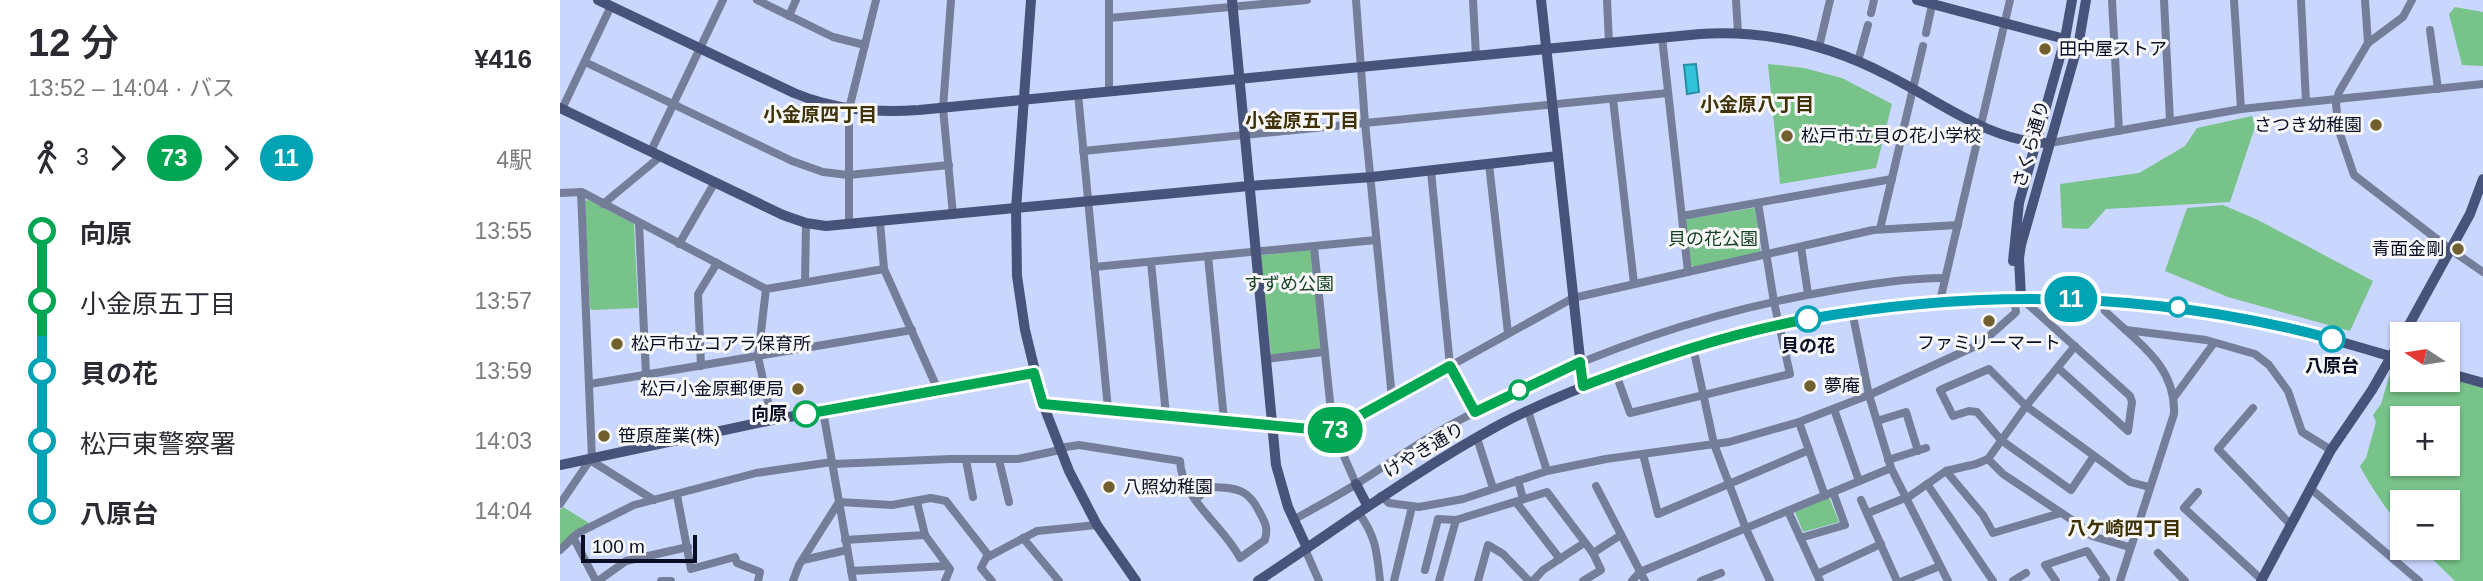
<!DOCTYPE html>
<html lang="ja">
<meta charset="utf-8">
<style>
body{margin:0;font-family:Helvetica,"Noto Sans JP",sans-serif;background:#f2f2f3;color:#2b2b33;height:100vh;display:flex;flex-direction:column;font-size:26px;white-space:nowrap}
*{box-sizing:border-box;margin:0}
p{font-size:23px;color:#7c7c81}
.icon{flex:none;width:38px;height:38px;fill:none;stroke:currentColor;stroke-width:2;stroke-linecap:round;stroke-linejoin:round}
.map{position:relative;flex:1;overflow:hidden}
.side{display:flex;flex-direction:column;background:#fff;width:560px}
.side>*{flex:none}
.badge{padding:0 14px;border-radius:23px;font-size:24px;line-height:46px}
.needle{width:46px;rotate:282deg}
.buttons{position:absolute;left:1830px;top:322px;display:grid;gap:14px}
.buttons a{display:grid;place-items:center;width:70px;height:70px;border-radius:0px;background:#fff;box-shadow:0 2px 5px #0004;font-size:35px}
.scale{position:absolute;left:21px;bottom:18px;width:116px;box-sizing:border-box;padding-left:7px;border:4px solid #090e25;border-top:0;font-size:19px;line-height:24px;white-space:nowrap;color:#090e25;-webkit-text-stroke:5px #f8f8f8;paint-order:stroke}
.map>.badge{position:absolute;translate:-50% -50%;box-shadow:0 0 0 4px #fff}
.legs{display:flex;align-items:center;gap:10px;height:77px;padding:0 28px;font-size:23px}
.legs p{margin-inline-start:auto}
.summary{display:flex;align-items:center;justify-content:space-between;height:119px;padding:0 28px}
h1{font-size:38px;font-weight:600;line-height:52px}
ul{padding:0 28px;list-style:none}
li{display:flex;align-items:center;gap:24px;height:70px;font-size:26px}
li i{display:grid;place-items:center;width:10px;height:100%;margin:0 9px;background:currentColor}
li i::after{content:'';width:18px;height:18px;margin:-9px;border:5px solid;border-radius:50%;background:#fff}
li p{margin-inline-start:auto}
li:first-child i{background:linear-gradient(#0000 50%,currentColor 0)}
li:last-child i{background:linear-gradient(currentColor 50%,#0000 0)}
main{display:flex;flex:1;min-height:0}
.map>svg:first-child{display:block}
.green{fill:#77c38a;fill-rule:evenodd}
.water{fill:#31c3da;stroke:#258da4;stroke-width:2}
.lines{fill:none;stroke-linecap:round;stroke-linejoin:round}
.street{stroke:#757e99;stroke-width:8}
.secondary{stroke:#485379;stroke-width:10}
.line-1-casing{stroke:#fff;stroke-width:16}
.line-2-casing{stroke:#fff;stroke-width:16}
.line-1{stroke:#00a651;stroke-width:10}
.line-2{stroke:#00a3b4;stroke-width:10}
.poi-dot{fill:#71602d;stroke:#f8f8f8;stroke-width:2.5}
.stop-2-dot{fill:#fff;stroke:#00a3b4;stroke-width:3.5}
.stop-1-dot{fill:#fff;stroke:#00a651;stroke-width:3.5}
.labels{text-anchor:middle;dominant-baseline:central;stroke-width:6;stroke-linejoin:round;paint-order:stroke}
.poi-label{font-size:18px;fill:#090e25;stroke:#f8f8f8;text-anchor:start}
.street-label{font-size:18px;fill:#090e25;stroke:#f8f8f8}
.park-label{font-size:18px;fill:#123f20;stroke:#f8f8f8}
.stop-label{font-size:18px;font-weight:bold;fill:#090e25;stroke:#f8f8f8}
.neighbourhood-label{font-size:19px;font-weight:bold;fill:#3f3207;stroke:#f8f8f8}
</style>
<main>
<section class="side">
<div class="summary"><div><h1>12 分</h1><p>13:52 – 14:04 · バス</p></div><b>¥416</b></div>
<div class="legs"><svg class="icon" aria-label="walk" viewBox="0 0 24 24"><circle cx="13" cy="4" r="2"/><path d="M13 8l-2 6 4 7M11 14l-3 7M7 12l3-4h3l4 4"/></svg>3<svg class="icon" aria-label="forward" viewBox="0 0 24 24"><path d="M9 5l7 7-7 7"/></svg><b class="badge" style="background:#00a651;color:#fff">73</b><svg class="icon" aria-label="forward" viewBox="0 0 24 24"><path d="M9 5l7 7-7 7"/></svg><b class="badge" style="background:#00a3b4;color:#fff">11</b><p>4駅</p></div>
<ul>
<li><i style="color:#00a651"></i><b>向原</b><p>13:55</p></li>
<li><i style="color:#00a651"></i><span>小金原五丁目</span><p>13:57</p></li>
<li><i style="color:#00a3b4"></i><b>貝の花</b><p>13:59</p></li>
<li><i style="color:#00a3b4"></i><span>松戸東警察署</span><p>14:03</p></li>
<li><i style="color:#00a3b4"></i><b>八原台</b><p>14:04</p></li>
</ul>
</section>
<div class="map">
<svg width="1923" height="581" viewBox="0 0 1923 581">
<rect width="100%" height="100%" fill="#c9d6fe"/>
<g class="green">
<polygon points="1895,7 1923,12 1923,66 1902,65 1889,14"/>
<polygon points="1208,64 1244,68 1282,78 1332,104 1316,168 1220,184"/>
<polygon points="1692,116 1695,127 1670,202 1546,209 1528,229 1502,228 1500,184 1579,173 1625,146 1637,128"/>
<polygon points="29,200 74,224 78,308 32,310 30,308 25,201"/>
<polygon points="1663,205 1698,220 1813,281 1790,331 1668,297 1605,271 1627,208"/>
<polygon points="1193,208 1195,209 1201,253 1134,268 1131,265 1125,222 1127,219"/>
<polygon points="749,250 752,253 761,347 759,351 711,355 700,257 702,255"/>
<path d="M1831,370L1843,373V380L1888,378L1923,388V581H1895L1861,548H1888V502H1843V529C1831,517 1806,479 1800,466L1806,458L1816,422L1813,415L1821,404ZM1843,418H1888V464H1843Z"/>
<polygon points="1269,497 1279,522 1243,532 1235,512"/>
<polygon points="3,507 29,523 0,545 0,510"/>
</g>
<polygon class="water" points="1136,64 1139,92 1127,94 1124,65"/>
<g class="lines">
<g class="street">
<polyline points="197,0 273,37 305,45"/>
<polyline points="391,0 383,108 393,215"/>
<polyline points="796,0 805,123 832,398"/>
<polyline points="913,0 916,56"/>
<polyline points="1047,0 1049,43"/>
<polyline points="1176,0 1178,33"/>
<polyline points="1552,0 1559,131"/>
<polyline points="1604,0 1610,121"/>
<polyline points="1674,0 1681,109"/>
<polyline points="1741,0 1746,102"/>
<polyline points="1805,0 1808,43"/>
<polyline points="1852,0 1843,17 1808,43 1779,92 1776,104 1779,131 1794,175 1891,250 1923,272"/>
<polyline points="1311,13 1314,0"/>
<polyline points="229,16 236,0"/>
<polyline points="549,18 747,0"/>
<polyline points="1870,30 1878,89"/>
<polyline points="1366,33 1373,0"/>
<polyline points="1102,37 1128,272"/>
<polyline points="1259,47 1270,0"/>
<polyline points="1298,61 1308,25"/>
<polyline points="25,62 232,161 263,172 288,175 389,165"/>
<polyline points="549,91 549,0"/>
<polyline points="518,94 548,409"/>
<polyline points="1053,99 1074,284"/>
<polyline points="2,109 51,6"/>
<polyline points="1490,143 1681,109 1923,84"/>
<polyline points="91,151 163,0"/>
<polyline points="523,151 1108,93"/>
<polyline points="929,164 948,333"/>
<polyline points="871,171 890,366 915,412"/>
<polyline points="21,192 32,459"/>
<polyline points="0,193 22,192 206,289"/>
<polyline points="43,204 101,156"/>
<polyline points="1122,216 1332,179"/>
<polyline points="320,222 324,269 378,390"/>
<polyline points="79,223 86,375"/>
<polyline points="289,225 289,109 316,0"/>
<polyline points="1320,229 1363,46"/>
<polyline points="119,244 155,182"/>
<polyline points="754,247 773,431 796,484"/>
<polyline points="1241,247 1248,294"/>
<polyline points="648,256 664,420"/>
<polyline points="591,262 606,415"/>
<polyline points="534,267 816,240"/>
<polyline points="245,282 246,223"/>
<polyline points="1461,298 1570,396 1572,402 1568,431 1498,368"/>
<path d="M1543,300L1545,311C1577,342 1616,365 1614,414L1560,581"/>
<polyline points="1380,301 1450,0"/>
<polyline points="1292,311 1309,395 1331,468 1388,581"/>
<polyline points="1566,330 1646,340 1695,354 1709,365 1728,391 1742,432 1771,450"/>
<polyline points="1133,347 1154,444 1186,529 1210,581"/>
<polyline points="705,359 764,352"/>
<polyline points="141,366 138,294 157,263"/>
<polyline points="1056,374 1070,413 1230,374 1214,302 1198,203"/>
<polyline points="30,384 352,330"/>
<polyline points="1615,396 1654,343"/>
<polyline points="483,404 773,431 1013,298 1313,230 1398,225"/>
<polyline points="1693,408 1658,449 1731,525"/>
<polyline points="1274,409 1299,481"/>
<polyline points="263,411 293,581"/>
<polyline points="968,411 987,471"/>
<polyline points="212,420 198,357 206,289 324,269"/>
<polyline points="1317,421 1346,412 1358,451"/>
<polyline points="1239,422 1265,496"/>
<polyline points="917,438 933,488"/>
<path d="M499,448L519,445L620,461C622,500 663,525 680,558L705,540C708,528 706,524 700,513C688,488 676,488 650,487L635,500"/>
<polyline points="1083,454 1098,514 1249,450"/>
<polyline points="1534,456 1511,490 1441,440 1417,412 1409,411 1393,416 1380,390 1429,369 1466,406 1570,482 1589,487"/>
<polyline points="1428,459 1443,474 1521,526 1532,536 1569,547"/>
<polyline points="30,460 94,500"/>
<polyline points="406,460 413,497"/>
<polyline points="439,460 449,502"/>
<polyline points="1328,460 1366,448"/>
<polyline points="273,464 391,459 458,459 500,450"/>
<polyline points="1386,471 1423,515 1433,533 1501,513"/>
<polyline points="958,480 963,499"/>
<polyline points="1367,484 1433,581"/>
<polyline points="1036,486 1085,581"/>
<polyline points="1750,488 1859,581"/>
<polyline points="1638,492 1624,508 1702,580"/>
<polyline points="117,495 131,569 175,557 177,563 200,572 198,581"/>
<polyline points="821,496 829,503 859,507 903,499 987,471 1046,459 1169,442 1239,422 1309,395 1420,344 1453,315 1456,312 1454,298"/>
<polyline points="1301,500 1337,581"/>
<polyline points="357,502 365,535 390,569 385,581"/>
<polyline points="956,502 1000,559"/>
<polyline points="0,504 30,460"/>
<polyline points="1228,511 1260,581"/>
<path d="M798,512C816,536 817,552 820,581"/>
<polyline points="1308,513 1350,496 1386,471 1416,464 1428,459 1466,406 1515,346"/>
<path d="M733,520C755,508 777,496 798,483C830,463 862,440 896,422C1014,358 1142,312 1275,290C1311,284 1348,278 1385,278"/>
<polyline points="13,537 36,581"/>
<polyline points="463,538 499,581"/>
<polyline points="1240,538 1285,525 1273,492"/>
<polyline points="285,540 365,535"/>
<polyline points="745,549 759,581"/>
<polyline points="0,550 18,533 74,505 196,473 272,462"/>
<polyline points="1598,553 1625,581"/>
<polyline points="243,560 287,550"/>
<polyline points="865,570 878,519 896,520 987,492 1033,553"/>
<polyline points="291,571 387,566"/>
<polyline points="1257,574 1321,544"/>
<polyline points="38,581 66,561 128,547"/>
<polyline points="101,581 111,581"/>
<polyline points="233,581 239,565 279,502 332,505 371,498 386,501 429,556"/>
<polyline points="432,581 421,568 426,558 477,531 537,525"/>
<polyline points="834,581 852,507"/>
<polyline points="879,581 896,520"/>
<polyline points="918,581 928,545 943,554 969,581"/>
<polyline points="973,581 983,570 1024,543"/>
<polyline points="1023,581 1041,570 1033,553 1061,535"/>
<polyline points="1072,581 1080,572 1331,468"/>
<polyline points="1141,581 1161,573"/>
<polyline points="1343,581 1380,566"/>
<polyline points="1453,581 1466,573"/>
<polyline points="1496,581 1485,565 1527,551 1546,579 1542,581"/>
</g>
<g class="secondary">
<path d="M38,0L234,93C275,110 315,113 359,110L1140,34C1205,30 1267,44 1325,74C1377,99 1430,143 1490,143"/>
<polyline points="471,0 456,209 457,276 465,330 483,404 509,471 537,525 576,581"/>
<polyline points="672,0 716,465 728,507 747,548"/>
<polyline points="981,0 1023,386"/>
<polyline points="1357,0 1505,39"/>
<polyline points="0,108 223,215 246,223 266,226 689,186 812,177 998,156"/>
<polyline points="1453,261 1459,203 1505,39 1512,0"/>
<polyline points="1461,298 1459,258 1461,245 1519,41 1526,0"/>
<polyline points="1844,334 1910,214 1923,179"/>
<polyline points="1888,373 1923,383"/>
<polyline points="0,465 212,420 474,373"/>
<polyline points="796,484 807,505"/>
<path d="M698,581C778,528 855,471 939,425C979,404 1021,387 1063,372C1258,300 1472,277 1677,316C1733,327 1788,344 1843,360"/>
<polyline points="1701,581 1771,450 1812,390 1843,336"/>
</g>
</g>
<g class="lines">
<defs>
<path id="line-1" d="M246,414L474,373L483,404L772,431L890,366L915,412L1020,362L1023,386C1097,358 1171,333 1248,319"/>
<path id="line-2" d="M1248,319C1423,288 1600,292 1772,339"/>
</defs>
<use href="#line-1" class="line-1-casing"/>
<use href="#line-2" class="line-2-casing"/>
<use href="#line-1" class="line-1"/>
<use href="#line-2" class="line-2"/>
</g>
<g class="poi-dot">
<circle cx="1485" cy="49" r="7"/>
<circle cx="1816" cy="125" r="7"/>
<circle cx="1227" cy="136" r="7"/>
<circle cx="1898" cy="249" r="7"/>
<circle cx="1429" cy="321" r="7"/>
<circle cx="57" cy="344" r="7"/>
<circle cx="1250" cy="386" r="7"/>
<circle cx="238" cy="389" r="7"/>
<circle cx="44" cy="436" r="7"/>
<circle cx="549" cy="487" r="7"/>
</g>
<g class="stop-2-dot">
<circle cx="1618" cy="307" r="9"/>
<circle cx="1248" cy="319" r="12"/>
<circle cx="1772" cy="339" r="12"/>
</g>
<g class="stop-1-dot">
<circle cx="959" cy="390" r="9"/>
<circle cx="246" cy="414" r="12"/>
</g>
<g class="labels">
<g class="poi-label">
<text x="1499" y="49">田中屋ストア</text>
<text x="1802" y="125" text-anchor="end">さつき幼稚園</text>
<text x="1241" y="136">松戸市立貝の花小学校</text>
<text x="1884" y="249" text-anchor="end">青面金剛</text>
<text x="1429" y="343" text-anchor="middle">ファミリーマート</text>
<text x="71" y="344">松戸市立コアラ保育所</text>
<text x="1264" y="386">夢庵</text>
<text x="224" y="389" text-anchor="end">松戸小金原郵便局</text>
<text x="58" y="436">笹原産業(株)</text>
<text x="563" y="487">八照幼稚園</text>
</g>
<g class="street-label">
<text transform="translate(1471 144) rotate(-74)">さくら通り</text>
<text transform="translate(864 450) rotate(-31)">けやき通り</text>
</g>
<g class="park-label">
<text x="1153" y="239">貝の花公園</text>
<text x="729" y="284">すずめ公園</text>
</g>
<g class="stop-label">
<text x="1248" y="346">貝の花</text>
<text x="1772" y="366">八原台</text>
<text x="227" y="414" text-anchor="end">向原</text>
</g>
<g class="neighbourhood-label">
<text x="1197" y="104">小金原八丁目</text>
<text x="260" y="114">小金原四丁目</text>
<text x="742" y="120">小金原五丁目</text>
<text x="1564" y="528">八ケ崎四丁目</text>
</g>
</g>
</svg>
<div class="buttons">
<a><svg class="needle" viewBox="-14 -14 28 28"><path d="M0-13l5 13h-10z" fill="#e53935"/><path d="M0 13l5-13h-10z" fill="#7c7c81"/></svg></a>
<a>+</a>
<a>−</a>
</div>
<div class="scale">100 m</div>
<b class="badge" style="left:775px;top:430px;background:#00a651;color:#fff">73</b>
<b class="badge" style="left:1511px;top:299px;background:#00a3b4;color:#fff">11</b>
</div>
</main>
